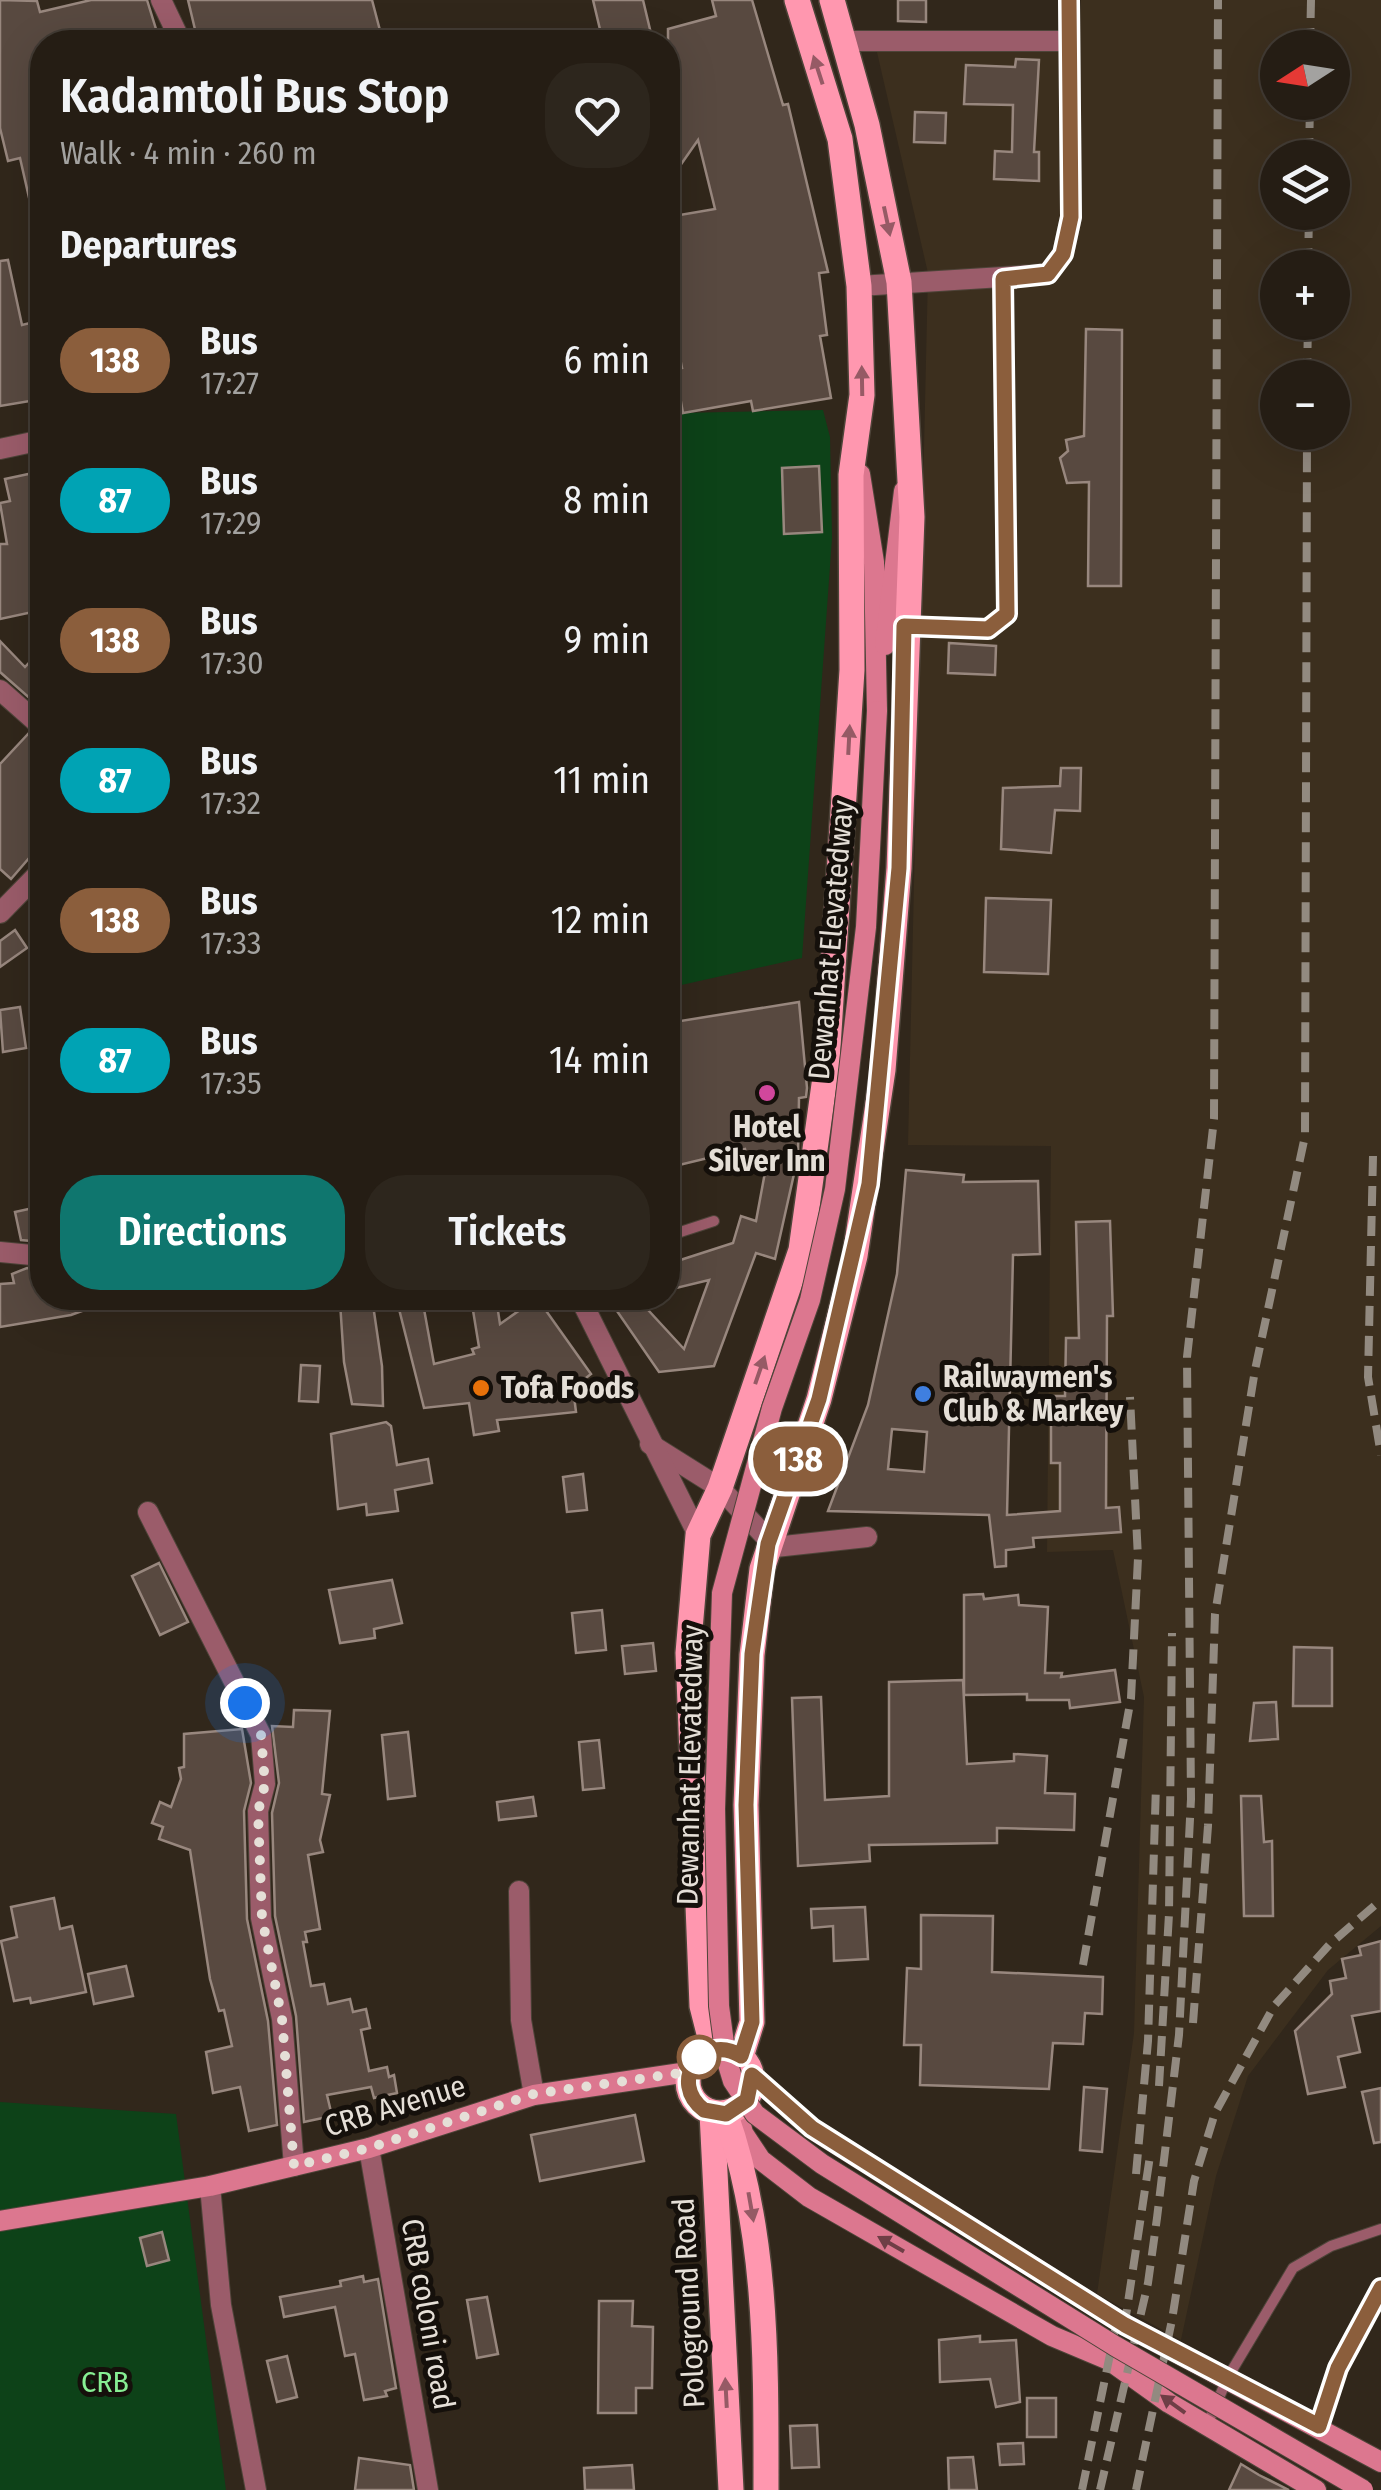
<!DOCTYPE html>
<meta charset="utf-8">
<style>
body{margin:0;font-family:"Fira Sans Condensed",sans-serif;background:#2d261d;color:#f1f3f6;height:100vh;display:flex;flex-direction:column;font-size:38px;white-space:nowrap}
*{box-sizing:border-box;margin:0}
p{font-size:32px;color:#a3a2a0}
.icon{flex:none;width:55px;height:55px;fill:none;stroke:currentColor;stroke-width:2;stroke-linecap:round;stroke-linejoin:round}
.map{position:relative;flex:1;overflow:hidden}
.details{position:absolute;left:30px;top:30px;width:650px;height:1280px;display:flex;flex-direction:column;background:#251d14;border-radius:40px;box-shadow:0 10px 40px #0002,0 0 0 2px #423b34}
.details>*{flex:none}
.badge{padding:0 20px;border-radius:32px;font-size:35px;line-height:65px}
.needle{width:65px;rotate:258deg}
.tools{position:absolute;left:1260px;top:30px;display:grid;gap:20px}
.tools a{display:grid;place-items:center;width:90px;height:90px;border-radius:50%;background:#251d14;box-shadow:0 10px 40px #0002,0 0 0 2px #423b34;font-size:50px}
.you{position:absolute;width:50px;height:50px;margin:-25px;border:8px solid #fff;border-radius:50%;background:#1a73e8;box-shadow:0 0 0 15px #1a73e833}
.map>.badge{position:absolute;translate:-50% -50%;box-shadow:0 0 0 5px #fff}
h2{padding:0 30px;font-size:38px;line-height:90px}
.round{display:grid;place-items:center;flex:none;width:105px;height:105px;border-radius:40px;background:#2d261d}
.headline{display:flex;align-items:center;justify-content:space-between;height:170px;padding:0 30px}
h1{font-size:48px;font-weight:600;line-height:75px}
.button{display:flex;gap:20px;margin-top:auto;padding:20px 30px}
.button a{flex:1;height:115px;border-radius:40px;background:#0f766e;color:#fff;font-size:40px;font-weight:600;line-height:115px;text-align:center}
.button a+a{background:#2d261d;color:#f1f3f6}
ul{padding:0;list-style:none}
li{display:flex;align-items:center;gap:30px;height:140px;padding:0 30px}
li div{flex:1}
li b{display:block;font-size:38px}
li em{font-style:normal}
li .badge{min-width:110px;font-weight:700;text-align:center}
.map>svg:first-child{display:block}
.built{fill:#3c2f1e;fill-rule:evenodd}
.green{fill:#0d4218}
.building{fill:#584940;stroke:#98877e;stroke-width:2.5;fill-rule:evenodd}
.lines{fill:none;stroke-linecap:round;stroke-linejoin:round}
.service-casing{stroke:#4e4439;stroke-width:12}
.minor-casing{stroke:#4e4439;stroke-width:22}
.tertiary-casing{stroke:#4e4439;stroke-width:22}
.secondary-casing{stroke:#4e4439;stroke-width:22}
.primary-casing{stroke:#4e4439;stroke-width:28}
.service{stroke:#9b5c6a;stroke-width:10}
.minor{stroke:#9b5c6a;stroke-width:20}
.tertiary{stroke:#9b5c6a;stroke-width:20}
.secondary{stroke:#dc778f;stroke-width:20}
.primary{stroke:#ff97af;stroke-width:25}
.rail{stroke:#928a80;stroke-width:8;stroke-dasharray:20 10;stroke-linecap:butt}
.secondary-bridge-casing{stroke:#4e4439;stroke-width:22;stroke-linecap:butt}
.secondary-bridge{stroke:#dc778f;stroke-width:20}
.oneway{fill:#965a65}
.oneway2{fill:#6f3e46}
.line-casing{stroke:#fff;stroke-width:22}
.line{stroke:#8b5e3c;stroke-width:15}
.walk{stroke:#e5dfd7;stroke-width:10;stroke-dasharray:0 18}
.hotel-dot{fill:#d1479c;stroke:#15100b;stroke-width:4}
.food-dot{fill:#e8710a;stroke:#15100b;stroke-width:4}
.shop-dot{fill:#3f7fe0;stroke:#15100b;stroke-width:4}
.stop-dot{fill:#fff;stroke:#8b5e3c;stroke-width:5}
.labels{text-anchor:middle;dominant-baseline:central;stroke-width:10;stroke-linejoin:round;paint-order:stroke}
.street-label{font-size:30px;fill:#e5dfd7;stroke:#15100b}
.poi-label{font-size:30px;font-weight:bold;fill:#e5dfd7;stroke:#15100b;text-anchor:start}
.park-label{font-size:30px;fill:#87ee93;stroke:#15100b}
</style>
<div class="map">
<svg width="1381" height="2490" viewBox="0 0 1381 2490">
<rect width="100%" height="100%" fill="#31271b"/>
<path class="built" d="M1081,0H1381V1926L1328,1970L1248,2076L1216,2176L1181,2340L1097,2294L1134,2033L1144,1697L1113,1550L1047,1552L1051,1146L908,1145L928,273L873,35L1080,32ZM1278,48H1332V102H1278ZM1278,158H1332V212H1278ZM1278,268H1332V322H1278ZM1086,330H1121L1120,586H1088L1089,482L1066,468L1060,458L1068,451L1066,440L1084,436ZM1278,378H1332V432H1278ZM1061,768L1081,769L1080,811L1060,810ZM1037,785L1057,787L1050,853L1030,850ZM986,898L1051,900L1048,974L985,972Z"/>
<g class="green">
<polygon points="668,377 679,413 823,410 830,437 832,538 802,958 668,988"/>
<polygon points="0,2102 176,2114 226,2490 0,2490"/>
</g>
<g class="building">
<polygon points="0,0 37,1 40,12 91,0 147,0 160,42 42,42 42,223 35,224 20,158 8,161 0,128"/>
<polygon points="188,0 372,0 383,42 198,42"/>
<polygon points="593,0 643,0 653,42 603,42"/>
<polygon points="712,0 752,0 783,105 788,104 828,272 819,273 827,335 820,336 831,398 753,411 751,401 683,413 675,369 682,368 674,328 670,329 668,317 668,280 672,279 668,217 715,209 698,140 668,183 668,29 716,16"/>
<polygon points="898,0 926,0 926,22 898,21"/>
<polygon points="1016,59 1039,60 1034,152 1039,152 1039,181 994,179 995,151 1012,152 1013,105 964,104 966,65 1015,67"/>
<polygon points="915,112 946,113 945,143 914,142"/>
<polygon points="8,260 22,325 42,320 42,399 0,406 0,261"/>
<polygon points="1086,329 1122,330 1121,586 1088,586 1089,482 1067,483 1060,458 1068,451 1066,440 1084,436"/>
<polygon points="819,466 822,532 784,534 782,468"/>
<polygon points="33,473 38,495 42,494 42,610 0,619 0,544 7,544 0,503 10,501 5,479"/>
<polygon points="0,641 25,667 42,649 42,709 0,672"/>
<polygon points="949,643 996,646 995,675 948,673"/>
<polygon points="28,734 42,748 42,843 11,879 0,869 0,764"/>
<polygon points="1061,768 1081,768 1080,811 1055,810 1051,853 1001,849 1003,788 1060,786"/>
<polygon points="986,898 1051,900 1048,974 984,972"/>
<polygon points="15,930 27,948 0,967 0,941"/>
<polygon points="799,1002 807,1088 806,1097 799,1098 798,1156 775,1259 756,1253 714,1366 659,1372 608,1298 637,1298 684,1349 709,1280 668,1290 668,1264 733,1243 741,1216 756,1221 768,1156 747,1159 745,1149 675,1166 668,1137 668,1023"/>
<polygon points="20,1007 26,1048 3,1052 0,1010"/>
<path d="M906,1170L964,1175L963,1182L1038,1181L1040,1254L1013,1255L1007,1515L1060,1511V1463H1051V1396H1065L1066,1338H1079L1076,1222L1110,1221L1113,1316H1107L1106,1508L1119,1507L1121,1532L1033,1538L1034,1547L1006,1550V1566L995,1567L989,1515L828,1511L868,1405L897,1274ZM892,1429L927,1432L924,1472L888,1469Z"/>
<polygon points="42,1206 42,1242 21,1240 15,1212"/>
<polygon points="27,1268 42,1270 42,1298 106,1298 107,1302 71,1315 0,1327 0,1284 14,1283 12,1274"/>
<polygon points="372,1298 382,1366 383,1406 352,1404 344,1362 340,1302"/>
<polygon points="422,1298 434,1364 474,1354 472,1349 479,1347 471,1298 496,1298 500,1324 537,1298 591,1374 573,1388 576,1412 497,1420 499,1431 474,1435 469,1403 424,1408 397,1301"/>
<polygon points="301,1365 320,1366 318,1402 299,1401"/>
<polygon points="386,1422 391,1426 397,1465 428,1459 432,1483 395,1490 398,1511 367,1515 366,1504 338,1509 331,1434"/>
<polygon points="583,1474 587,1510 567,1512 563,1477"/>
<polygon points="159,1563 188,1622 160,1635 132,1576"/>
<polygon points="392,1580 402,1623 374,1629 375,1638 340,1643 329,1590"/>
<polygon points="983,1594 984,1599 1018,1595 1019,1605 1048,1607 1045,1673 1062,1673 1061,1677 1115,1670 1120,1702 1070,1708 1069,1700 1027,1700 1027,1694 964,1695 964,1595"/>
<polygon points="602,1610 606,1650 576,1653 572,1613"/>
<polygon points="653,1643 656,1671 625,1674 622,1646"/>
<polygon points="1294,1647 1332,1648 1332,1706 1293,1706"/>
<polygon points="963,1680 967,1764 1014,1761 1014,1754 1047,1756 1045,1793 1075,1794 1074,1830 997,1828 997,1843 869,1845 870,1861 798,1866 792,1698 821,1697 825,1800 889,1796 889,1682"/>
<polygon points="1276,1702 1278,1739 1250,1741 1254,1703"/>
<polygon points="294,1710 330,1711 322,1794 330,1795 320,1840 323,1852 308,1855 320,1929 305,1932 307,1942 303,1942 311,1986 324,1984 328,2004 350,1999 353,2012 366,2009 370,2028 361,2030 369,2071 387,2067 389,2077 394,2075 397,2093 374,2098 371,2087 327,2095 332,2116 304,2122 296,2016 275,1916 272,1813 279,1783 272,1726 293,1727"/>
<polygon points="242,1729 251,1783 244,1811 247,1919 268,2021 277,2125 249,2131 240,2087 213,2093 206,2052 232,2046 224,2010 219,2011 210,1979 190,1850 159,1839 163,1827 152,1823 160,1802 171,1807 181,1779 179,1768 184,1767 184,1734"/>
<polygon points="408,1732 415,1796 388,1799 382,1735"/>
<polygon points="599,1740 604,1788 583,1790 579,1742"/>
<polygon points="1241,1796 1261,1796 1264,1842 1272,1841 1273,1916 1244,1916"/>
<polygon points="533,1797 536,1816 499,1820 497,1802"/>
<polygon points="54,1898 60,1929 72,1926 86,1992 31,2003 30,1998 14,2001 1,1941 17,1937 11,1907"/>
<polygon points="865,1907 868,1959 834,1961 833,1926 812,1928 811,1909"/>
<polygon points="921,1915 993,1916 992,1972 1103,1977 1102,2014 1085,2013 1083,2044 1053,2043 1049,2089 920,2085 921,2045 904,2045 907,1968 921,1969"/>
<polygon points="1381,1941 1381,2011 1352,2016 1360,2052 1338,2057 1345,2087 1308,2094 1295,2031 1332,1994 1330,1981 1346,1978 1342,1959 1361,1955 1359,1947"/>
<polygon points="126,1966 133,1996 94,2004 88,1974"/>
<polygon points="1084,2087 1107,2089 1102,2152 1080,2150"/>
<polygon points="1381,2088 1381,2142 1374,2143 1362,2092"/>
<polygon points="635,2115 644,2161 540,2181 531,2135"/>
<polygon points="162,2232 169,2260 147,2266 140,2238"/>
<polygon points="363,2276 364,2282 378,2279 396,2388 385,2391 387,2396 364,2400 355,2354 345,2356 335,2307 284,2317 280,2297 341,2286 340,2281"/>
<polygon points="487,2297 498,2354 477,2358 467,2300"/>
<polygon points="599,2301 633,2301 632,2326 653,2327 652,2388 636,2388 636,2413 598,2413"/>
<polygon points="980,2336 980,2342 1016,2340 1020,2402 996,2407 990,2379 940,2382 939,2340"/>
<polygon points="287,2356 297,2397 277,2402 267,2361"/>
<rect x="1027" y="2398" width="29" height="39"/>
<polygon points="817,2425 819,2467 792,2468 790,2426"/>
<polygon points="1023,2443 1024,2464 1000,2465 998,2444"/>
<polygon points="973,2457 977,2490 949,2490 948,2458"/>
<polygon points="359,2458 410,2465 414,2490 355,2490"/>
<polygon points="1241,2464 1259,2475 1289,2490 1229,2490"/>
<polygon points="632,2465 634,2490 585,2490 584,2468"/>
</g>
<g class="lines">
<defs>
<g id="service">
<polyline points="909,626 988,629 1007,614 1003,279"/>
<polyline points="668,1236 714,1221"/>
<polyline points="1207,2425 1228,2377 1293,2268 1331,2246 1381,2229"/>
<polyline points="1319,2426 1338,2368 1381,2287"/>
</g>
<g id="minor">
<polyline points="845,41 1069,41"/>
<polyline points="859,286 1048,274 1063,254 1071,217 1069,0"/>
<polyline points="0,449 42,440"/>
<polyline points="0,913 42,870"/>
<polyline points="0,1252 42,1256"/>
<polyline points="314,1298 319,1298"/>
<polyline points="650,1444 720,1488 775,1547 867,1537"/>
<polyline points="148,1512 261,1735 265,1784 258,1811 261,1918 282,2019 294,2166"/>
<polyline points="519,1891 521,2020 534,2095"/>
<polyline points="369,2148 428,2490"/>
<polyline points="210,2186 221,2305 256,2490"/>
</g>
<g id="tertiary">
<polyline points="161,0 181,42"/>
<polyline points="0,690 42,727"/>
<polyline points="580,1298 698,1535"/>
</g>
<g id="secondary">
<polyline points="860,474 874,562 877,711"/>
<polyline points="885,645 904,491"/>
<polyline points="752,2075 811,2128 1125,2325 1381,2462"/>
<polyline points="737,2109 743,2133 761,2160 809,2197 1052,2336 1109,2360 1169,2403 1316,2490"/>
<polyline points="0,2221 210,2186 369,2148 534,2095 688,2072"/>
</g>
<g id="primary">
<circle cx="720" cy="2081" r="32"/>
<polyline points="713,2049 702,2006 688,1653 698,1535 720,1488 801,1250 827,1063 852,670 851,475 862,395 859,286 840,139 797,0"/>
<polyline points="741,2057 752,2022 746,1805 752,1655 762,1569 819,1399 855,1256 883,1070 899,868 912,517 899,282 867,125 832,0"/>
<polyline points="712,2113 731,2490"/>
<path d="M725,2113C768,2232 766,2365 766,2490"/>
</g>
</defs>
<use href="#service" class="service-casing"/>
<use href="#minor" class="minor-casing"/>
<use href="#tertiary" class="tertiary-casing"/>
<use href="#secondary" class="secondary-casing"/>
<use href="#primary" class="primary-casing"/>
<use href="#service" class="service"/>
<use href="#minor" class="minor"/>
<use href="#tertiary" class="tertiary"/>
<use href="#secondary" class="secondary"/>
<use href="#primary" class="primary"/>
<g class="rail">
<polyline points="1310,48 1311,0"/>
<polyline points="1309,158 1310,102"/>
<polyline points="1308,268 1309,212"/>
<polyline points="1307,378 1308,322"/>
<polyline points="1373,1156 1368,1377 1381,1455"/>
<polyline points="1083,1965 1131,1698 1138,1558 1130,1397"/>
<polyline points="1193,2023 1208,1826 1215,1614 1255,1370 1305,1136 1307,432"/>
<polyline points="1159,2086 1169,1914 1172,1633"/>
<polyline points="1136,2174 1148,2041 1156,1785"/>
<polyline points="1124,2329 1150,2156"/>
<polyline points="1082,2490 1119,2311"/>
<polyline points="1100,2490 1148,2283 1157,2218 1179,2035 1191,1799 1187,1357 1214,1119 1218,0"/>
<polyline points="1136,2490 1172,2320 1194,2181 1215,2113 1274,2006 1330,1944 1381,1900"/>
</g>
<defs>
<polyline id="secondary-bridge" points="877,711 866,927 835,1189 810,1300 772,1408 722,1593 715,1809 719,2006 726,2058 733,2081 755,2114 822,2164 1115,2346 1363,2490"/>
</defs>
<use href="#secondary-bridge" class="secondary-bridge-casing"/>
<use href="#secondary-bridge" class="secondary-bridge"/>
</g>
<defs><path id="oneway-solid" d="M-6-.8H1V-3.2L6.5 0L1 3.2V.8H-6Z" transform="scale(2.5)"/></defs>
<g class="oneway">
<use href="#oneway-solid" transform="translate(818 70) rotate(-108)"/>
<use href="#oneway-solid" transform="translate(887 221) rotate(78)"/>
<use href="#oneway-solid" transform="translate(862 381) rotate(-91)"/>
<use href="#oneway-solid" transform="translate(849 740) rotate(-87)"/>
<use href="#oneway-solid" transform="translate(760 1370) rotate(-71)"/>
<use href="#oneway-solid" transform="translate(751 2207) rotate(80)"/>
<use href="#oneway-solid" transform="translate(726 2393) rotate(-93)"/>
</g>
<g class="oneway2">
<use href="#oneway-solid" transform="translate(891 2244) rotate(-150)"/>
<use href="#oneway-solid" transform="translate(1173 2404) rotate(-144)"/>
</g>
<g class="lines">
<defs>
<path id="line" d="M1069,0L1071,217L1063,254L1048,274L1003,279L1007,614L988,629L904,626L899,868L869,1184L819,1399L768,1544L752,1654L746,1805L752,2022L741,2056C703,2032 667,2082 704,2110L726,2114L747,2100L752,2075L812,2128L1125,2325L1319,2426L1338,2368L1381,2288"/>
</defs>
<use href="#line" class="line-casing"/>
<use href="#line" class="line"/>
<polyline class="walk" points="245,1703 261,1735 265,1784 258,1812 262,1918 282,2019 294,2166 369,2148 534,2094 688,2072 702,2054 699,2057"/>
</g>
<circle class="hotel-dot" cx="767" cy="1093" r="10"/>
<circle class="food-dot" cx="481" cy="1388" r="10"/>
<circle class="shop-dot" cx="923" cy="1394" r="10"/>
<circle class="stop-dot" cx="699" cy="2057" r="20"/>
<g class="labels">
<g class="street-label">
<text transform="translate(831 940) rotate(-85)">Dewanhat Elevatedway</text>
<text transform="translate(690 1765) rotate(-89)">Dewanhat Elevatedway</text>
<text transform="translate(395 2106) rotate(-17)">CRB Avenue</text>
<text transform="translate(689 2303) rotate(-93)">Pologround Road</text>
<text transform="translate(428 2314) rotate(80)">CRB coloni road</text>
</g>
<g class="poi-label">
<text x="767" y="1127" text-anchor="middle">Hotel<tspan x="767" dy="34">Silver Inn</tspan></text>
<text x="943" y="1377">Railwaymen's<tspan x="943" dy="34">Club &amp; Markey</tspan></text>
<text x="501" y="1388">Tofa Foods</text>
</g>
<g class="park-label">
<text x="105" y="2382">CRB</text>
</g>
</g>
</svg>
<div class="tools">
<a><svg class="needle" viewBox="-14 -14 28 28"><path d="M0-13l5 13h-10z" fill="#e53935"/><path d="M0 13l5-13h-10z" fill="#a3a2a0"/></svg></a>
<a><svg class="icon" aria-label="layers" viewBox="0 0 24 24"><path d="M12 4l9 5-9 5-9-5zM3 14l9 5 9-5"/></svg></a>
<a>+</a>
<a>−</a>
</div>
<div class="you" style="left:245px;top:1703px"></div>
<b class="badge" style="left:798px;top:1459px;background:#8b5e3c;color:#fff">138</b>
<section class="details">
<div class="headline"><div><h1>Kadamtoli Bus Stop</h1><p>Walk · 4 min · 260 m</p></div><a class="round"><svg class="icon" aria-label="heart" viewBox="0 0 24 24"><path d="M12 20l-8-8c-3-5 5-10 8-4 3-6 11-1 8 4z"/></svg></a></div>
<h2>Departures</h2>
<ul>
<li><span class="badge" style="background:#8b5e3c;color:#fff">138</span><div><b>Bus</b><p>17:27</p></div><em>6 min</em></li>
<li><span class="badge" style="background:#00a3b4;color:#fff">87</span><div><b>Bus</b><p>17:29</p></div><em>8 min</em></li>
<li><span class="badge" style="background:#8b5e3c;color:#fff">138</span><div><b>Bus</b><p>17:30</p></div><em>9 min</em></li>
<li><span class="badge" style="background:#00a3b4;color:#fff">87</span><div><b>Bus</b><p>17:32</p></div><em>11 min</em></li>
<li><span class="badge" style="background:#8b5e3c;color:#fff">138</span><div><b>Bus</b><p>17:33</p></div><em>12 min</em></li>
<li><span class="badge" style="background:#00a3b4;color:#fff">87</span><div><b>Bus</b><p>17:35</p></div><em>14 min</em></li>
</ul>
<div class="button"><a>Directions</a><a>Tickets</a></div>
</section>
</div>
